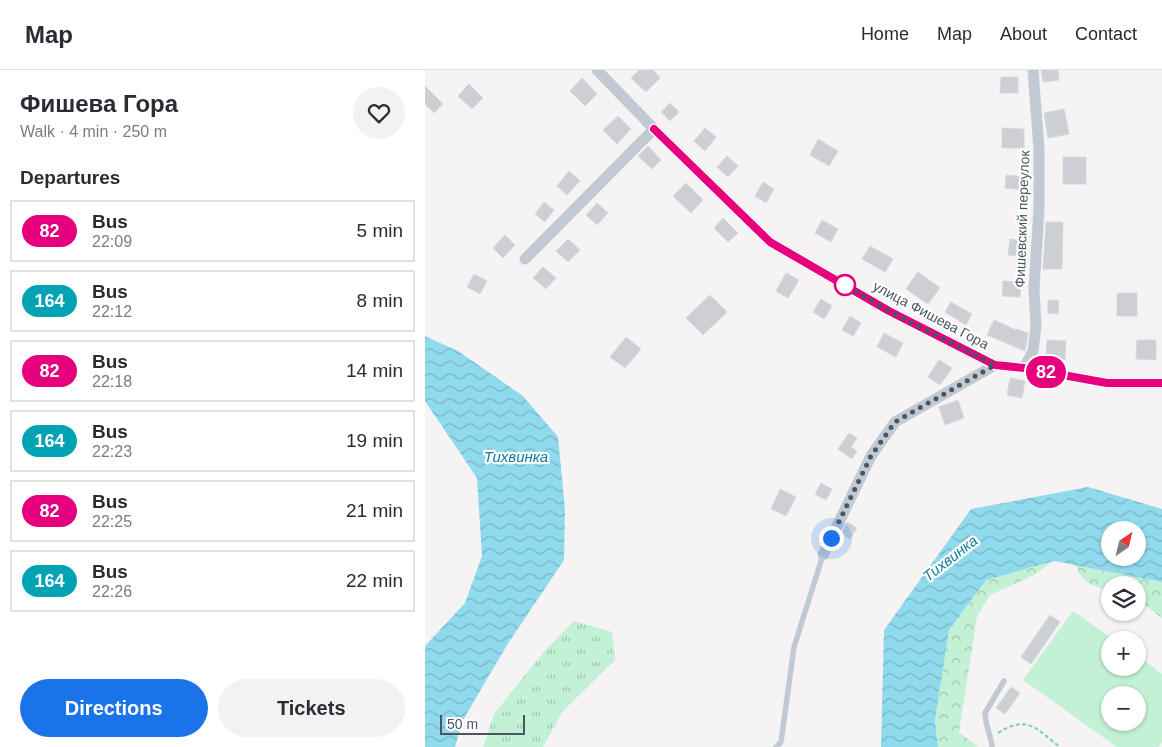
<!DOCTYPE html>
<meta charset="utf-8">
<style>
body{margin:0;font-family:Arial,sans-serif;background:#f2f2f3;color:#2b2b33;height:100vh;display:flex;flex-direction:column;font-size:19px;white-space:nowrap}
*{box-sizing:border-box;margin:0}
p{font-size:16px;color:#7c7c81}
.icon{flex:none;width:28px;height:28px;fill:none;stroke:currentColor;stroke-width:2;stroke-linecap:round;stroke-linejoin:round}
.map{position:relative;flex:1;overflow:hidden}
.panel{display:flex;flex-direction:column;background:#fff;width:425px}
.panel>*{flex:none}
.badge{padding:0 10px;border-radius:16px;font-size:18px;line-height:32px}
.needle{width:32px;rotate:35deg}
.buttons{position:absolute;left:676px;top:451px;display:grid;gap:10px}
.buttons a{display:grid;place-items:center;width:45px;height:45px;border-radius:50%;background:#fff;box-shadow:0 1px 4px #0004;font-size:25px}
.scale{position:absolute;left:15px;bottom:12px;width:85px;box-sizing:border-box;padding-left:5px;border:2px solid #4a5661;border-top:0;font-size:14px;line-height:18px;white-space:nowrap;color:#4a5661;-webkit-text-stroke:4px #fff;paint-order:stroke}
.you{position:absolute;width:25px;height:25px;margin:-12px;border:4px solid #fff;border-radius:50%;background:#1a73e8;box-shadow:0 0 0 8px #1a73e833}
.map>.badge{position:absolute;translate:-50% -50%;box-shadow:0 0 0 2px #fff}
h2{padding:0 20px;font-size:19px;line-height:45px}
.round{display:grid;place-items:center;flex:none;width:52px;height:52px;border-radius:26px;background:#f2f2f3}
.head{display:flex;align-items:center;justify-content:space-between;height:85px;padding:0 20px}
h1{font-size:24px;font-weight:700;line-height:38px}
.cta{display:flex;gap:10px;margin-top:auto;padding:10px 20px}
.cta a{flex:1;height:58px;border-radius:30px;background:#1a73e8;color:#fff;font-size:20px;font-weight:700;line-height:58px;text-align:center}
.cta a+a{background:#f2f2f3;color:#2b2b33}
ul{padding:0;list-style:none}
li{display:flex;align-items:center;gap:15px;height:62px;margin:0 10px 8px;padding:0 10px;border:2px solid #e1e1e2;border-radius:0px}
li div{flex:1}
li b{display:block;font-size:19px}
li em{font-style:normal}
li .badge{min-width:55px;font-weight:700;text-align:center}
header{display:flex;align-items:center;gap:30px;box-sizing:border-box;height:70px;padding:0 25px;background:#fff;border-bottom:1px solid #e1e1e2}
header strong{font-size:24px}
nav{display:flex;gap:28px;margin-inline-start:auto;font-size:18px}
main{display:flex;flex:1;min-height:0}
.map>svg:first-child{display:block}
.grass{fill:url(#grass-tufts)}
.forest{fill:url(#forest-crowns)}
.pitch{fill:#c3f1d5;fill-rule:evenodd}
.water{fill:url(#water-waves);fill-rule:evenodd}
.building{fill:#cdcfd5;stroke:#d7d9de}
.lines{fill:none;stroke-linecap:round;stroke-linejoin:round}
.path{stroke:#7ad0a6;stroke-width:2;stroke-dasharray:4 2.5;stroke-linecap:butt}
.lane{stroke:#c1cad2;stroke-width:5.5}
.street{stroke:#c1cad2;stroke-width:11}
.line-casing{stroke:#fff;stroke-width:11}
.line{stroke:#e6007e;stroke-width:8}
.walk{stroke:#4a5661;stroke-width:5;stroke-dasharray:0 9}
.stop-dot{fill:#fff;stroke:#e6007e;stroke-width:2.5}
.labels{text-anchor:middle;dominant-baseline:central;stroke-width:4.5;stroke-linejoin:round;paint-order:stroke}
.street-label{font-size:14px;fill:#4a5661;stroke:#fff}
.water-label{font-size:15px;font-style:italic;fill:#0c7c9b;stroke:#fff}
</style>
<header>
<strong>Map</strong>
<nav><a>Home</a><a>Map</a><a>About</a><a>Contact</a></nav>
</header>
<main>
<section class="panel">
<div class="head"><div><h1>Фишева Гора</h1><p>Walk · 4 min · 250 m</p></div><a class="round"><svg class="icon" aria-label="heart" viewBox="0 0 24 24"><path d="M12 20l-8-8c-3-5 5-10 8-4 3-6 11-1 8 4z"/></svg></a></div>
<h2>Departures</h2>
<ul>
<li><span class="badge" style="background:#e6007e;color:#fff">82</span><div><b>Bus</b><p>22:09</p></div><em>5 min</em></li>
<li><span class="badge" style="background:#00a3b4;color:#fff">164</span><div><b>Bus</b><p>22:12</p></div><em>8 min</em></li>
<li><span class="badge" style="background:#e6007e;color:#fff">82</span><div><b>Bus</b><p>22:18</p></div><em>14 min</em></li>
<li><span class="badge" style="background:#00a3b4;color:#fff">164</span><div><b>Bus</b><p>22:23</p></div><em>19 min</em></li>
<li><span class="badge" style="background:#e6007e;color:#fff">82</span><div><b>Bus</b><p>22:25</p></div><em>21 min</em></li>
<li><span class="badge" style="background:#00a3b4;color:#fff">164</span><div><b>Bus</b><p>22:26</p></div><em>22 min</em></li>
</ul>
<div class="cta"><a>Directions</a><a>Tickets</a></div>
</section>
<div class="map">
<svg width="737" height="677" viewBox="0 0 737 677">
<defs>
<pattern id="grass-tufts" width="24" height="20" patternUnits="userSpaceOnUse" patternTransform="scale(1.25)"><rect width="24" height="20" fill="#c3f1d5"/><path d="M3 7l-1-3M5 7V3M7 7l1-3M15 17l-1-3M17 17v-4M19 17l1-3" fill="none" stroke="#a0c6b0"/></pattern>
<pattern id="forest-crowns" width="20" height="18" patternUnits="userSpaceOnUse" patternTransform="scale(1.25)"><rect width="20" height="18" fill="#c3f1d5"/><path d="M2 6a3 3 0 1 1 6 0M12 15a3 3 0 1 1 6 0" fill="none" stroke="#a0c6b0"/></pattern>
<pattern id="water-waves" width="16" height="10" patternUnits="userSpaceOnUse" patternTransform="scale(1.25)"><rect width="16" height="10" fill="#90daee"/><path d="M0 5q4-4 8 0t8 0" fill="none" stroke="#78b4c4"/></pattern>
</defs>
<rect width="100%" height="100%" fill="#f5f3f3"/>
<polygon class="grass" points="149,551 187,562 190,590 137,642 118,677 58,677 69,644 118,583"/>
<g class="forest">
<polygon points="629,490 609,505 565,525 552,546 534,662 553,677 513,677 510,650 524,560 561,510"/>
<path d="M651,495L737,512V548L713,530L712,515H685V520C669,517 655,512 651,495Z"/>
</g>
<path class="pitch" d="M648,541L689,570H685V598H712L713,586L737,604V672L733,677H692L598,610ZM685,625H712V652H685Z"/>
<g class="water">
<polygon points="0,266 33,281 98,326 133,367 140,440 139,490 82,575 38,650 30,677 0,677 0,576 40,533 57,486 52,408 0,331"/>
<path d="M663,417L737,439V512L629,491L561,510L524,560L510,650L513,677H456L459,560L546,439ZM685,460H712V488H685Z"/>
</g>
<g class="building">
<polygon points="214,0 228,0 235,8 221,22 206,8"/>
<polygon points="616,0 633,0 634,10 618,12"/>
<polygon points="576,7 593,7 593,23 575,23"/>
<polygon points="157,8 172,24 160,36 145,21"/>
<polygon points="44,14 58,28 47,39 33,26"/>
<polygon points="0,16 18,34 9,43 0,34"/>
<polygon points="245,33 254,42 245,51 236,42"/>
<polygon points="639,39 644,64 623,68 619,43"/>
<polygon points="193,46 206,59 192,74 178,60"/>
<polygon points="280,58 291,67 280,81 269,71"/>
<polygon points="577,58 599,59 599,78 577,78"/>
<polygon points="393,69 413,81 404,96 385,85"/>
<polygon points="223,76 236,90 227,99 213,86"/>
<polygon points="302,86 313,96 303,107 292,97"/>
<rect x="638" y="87" width="23" height="27"/>
<polygon points="144,101 155,111 142,125 132,116"/>
<polygon points="581,105 600,107 598,120 580,118"/>
<polygon points="338,112 349,119 341,133 330,126"/>
<polygon points="261,113 278,130 266,143 248,126"/>
<polygon points="119,132 129,140 120,152 110,144"/>
<polygon points="172,133 183,143 172,155 161,145"/>
<polygon points="298,148 313,163 303,172 289,158"/>
<polygon points="397,150 413,159 406,172 390,163"/>
<polygon points="621,152 638,152 637,199 618,199"/>
<polygon points="80,165 90,175 78,188 68,178"/>
<polygon points="143,169 155,180 143,192 131,181"/>
<polygon points="585,169 601,171 599,187 583,185"/>
<polygon points="445,176 468,189 460,202 437,189"/>
<polygon points="118,197 131,208 121,219 108,208"/>
<polygon points="493,202 515,218 503,234 481,219"/>
<polygon points="361,203 374,210 363,228 351,221"/>
<polygon points="49,204 62,211 55,224 42,217"/>
<polygon points="578,211 596,212 595,227 577,226"/>
<rect x="692" y="223" width="20" height="23"/>
<polygon points="285,225 302,242 278,265 261,248"/>
<polygon points="396,229 407,236 399,249 388,242"/>
<polygon points="623,230 634,231 633,244 623,243"/>
<polygon points="526,232 547,244 541,255 520,242"/>
<polygon points="425,246 436,253 428,266 417,260"/>
<polygon points="569,250 591,260 592,259 603,263 600,281 562,265"/>
<polygon points="459,263 478,273 471,287 452,277"/>
<polygon points="201,267 216,279 200,298 185,287"/>
<polygon points="622,270 641,271 640,290 621,290"/>
<polygon points="712,270 731,270 731,290 711,289"/>
<polygon points="514,290 527,298 515,315 503,307"/>
<polygon points="585,308 600,311 597,328 582,325"/>
<polygon points="533,330 539,348 520,355 514,337"/>
<polygon points="424,363 432,368 426,377 432,381 427,389 413,379"/>
<polygon points="396,413 407,419 401,430 390,424"/>
<polygon points="355,419 371,427 361,446 346,439"/>
<polygon points="422,452 432,458 425,469 417,464"/>
<polygon points="625,545 635,552 606,594 596,587"/>
<polygon points="586,617 595,623 580,644 571,638"/>
</g>
<g class="lines">
<path class="path" d="M573,663C603,644 611,659 635,677"/>
<g class="lane">
<polyline points="351,677 356,672 369,577 398,485"/>
<path d="M567,677C566,665 560,654 560,643L579,611"/>
</g>
<g class="street">
<polyline points="172,0 229,59 345,172 464,241 570,295 599,298 682,313 737,313"/>
<polyline points="100,189 229,59"/>
<polyline points="599,298 608,281 611,256 609,219 614,138 614,79 608,0"/>
<polyline points="398,485 446,386 470,352 570,295"/>
</g>
</g>
<g class="lines">
<defs>
<polyline id="line" points="229,59 345,172 464,241 570,295 599,298 682,313 737,313"/>
</defs>
<use href="#line" class="line-casing"/>
<use href="#line" class="line"/>
<polyline class="walk" points="406,468 446,386 470,352 570,295 464,241 413,211 420,215"/>
</g>
<circle class="stop-dot" cx="420" cy="215" r="10"/>
<g class="labels">
<g class="street-label">
<text transform="translate(597 149) rotate(-88)">Фишевский переулок</text>
<text transform="translate(506 245) rotate(28)">улица Фишева Гора</text>
</g>
<g class="water-label">
<text x="91" y="386">Тихвинка</text>
<text transform="translate(525 488) rotate(-38)">Тихвинка</text>
</g>
</g>
</svg>
<div class="buttons">
<a><svg class="needle" viewBox="-14 -14 28 28"><path d="M0-13l5 13h-10z" fill="#e53935"/><path d="M0 13l5-13h-10z" fill="#7c7c81"/></svg></a>
<a><svg class="icon" aria-label="layers" viewBox="0 0 24 24"><path d="M12 4l9 5-9 5-9-5zM3 14l9 5 9-5"/></svg></a>
<a>+</a>
<a>−</a>
</div>
<div class="scale">50 m</div>
<div class="you" style="left:406px;top:468px"></div>
<b class="badge" style="left:621px;top:302px;background:#e6007e;color:#fff">82</b>
</div>
</main>
